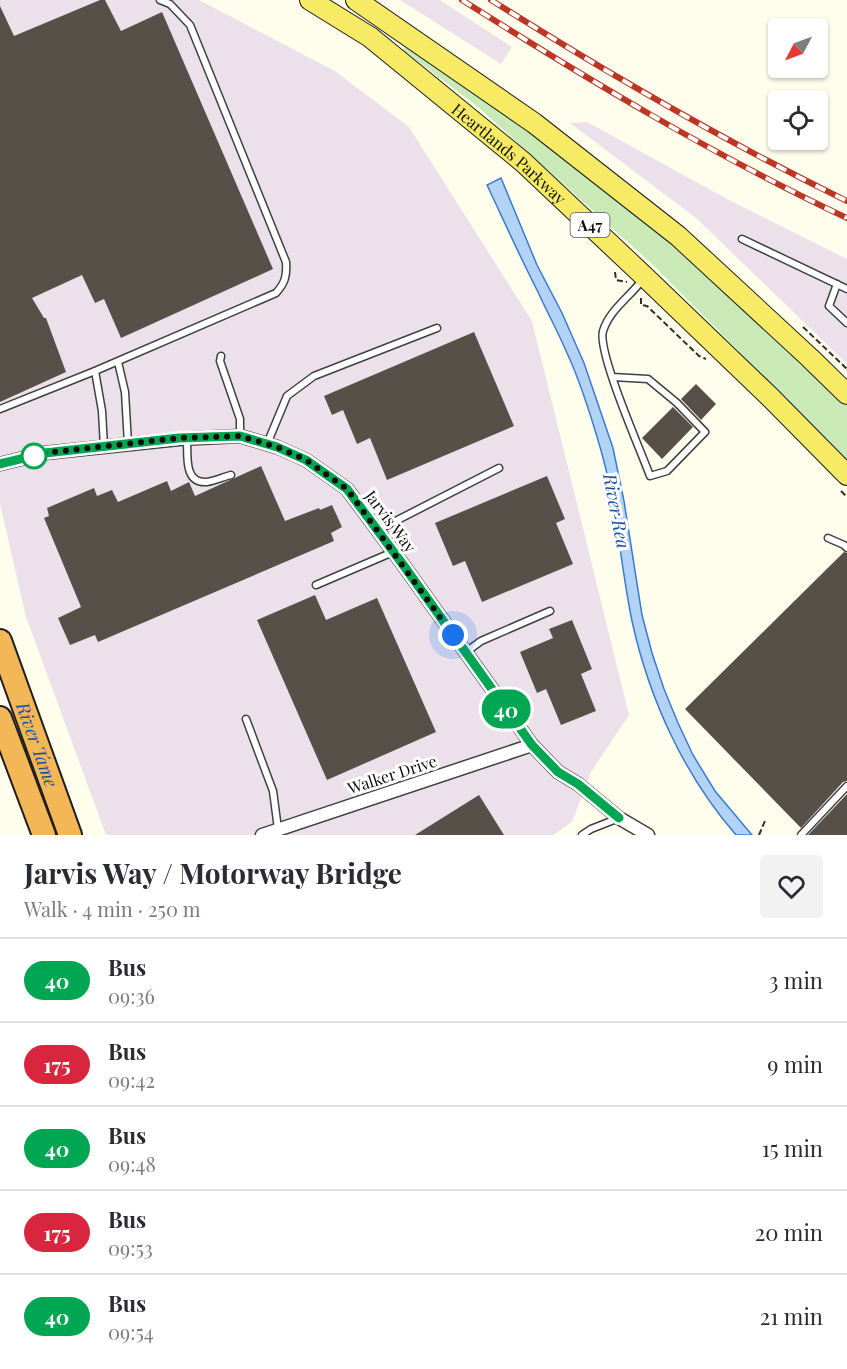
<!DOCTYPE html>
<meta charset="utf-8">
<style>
body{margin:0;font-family:"Playfair Display",serif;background:#f2f2f3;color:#2b2b33;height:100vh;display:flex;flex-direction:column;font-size:22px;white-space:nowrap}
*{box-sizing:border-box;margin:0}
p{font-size:20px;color:#7c7c81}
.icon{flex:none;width:33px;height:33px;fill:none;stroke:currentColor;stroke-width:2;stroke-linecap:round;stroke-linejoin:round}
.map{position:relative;height:835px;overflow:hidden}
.details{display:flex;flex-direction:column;background:#fff;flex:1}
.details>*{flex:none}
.badge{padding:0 12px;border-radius:20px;font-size:21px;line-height:39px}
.needle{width:39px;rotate:229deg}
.controls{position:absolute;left:768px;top:18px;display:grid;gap:12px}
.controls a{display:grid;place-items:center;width:60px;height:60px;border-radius:6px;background:#fff;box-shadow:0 2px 4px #0004;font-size:30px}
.you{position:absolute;width:30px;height:30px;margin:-15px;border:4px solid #fff;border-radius:50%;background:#1a73e8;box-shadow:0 0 0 9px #1a73e833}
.map>.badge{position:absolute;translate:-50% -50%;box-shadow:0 0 0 3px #fff}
.round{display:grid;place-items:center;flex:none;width:63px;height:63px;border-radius:6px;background:#f2f2f3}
.headline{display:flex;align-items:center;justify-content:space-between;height:102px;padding:0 24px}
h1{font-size:28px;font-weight:700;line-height:45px}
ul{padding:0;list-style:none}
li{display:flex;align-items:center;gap:18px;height:84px;padding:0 24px;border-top:2px solid #e1e1e2}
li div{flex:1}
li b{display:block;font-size:22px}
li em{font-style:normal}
li .badge{min-width:66px;font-weight:700;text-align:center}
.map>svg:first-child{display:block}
.industrial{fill:#ece1eb}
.green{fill:#c9e9b7}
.water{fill:#b2d2f6;stroke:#3a7bcc;stroke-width:1.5}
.building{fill:#565049}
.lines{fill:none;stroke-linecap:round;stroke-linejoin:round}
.service-casing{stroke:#404040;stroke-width:9}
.minor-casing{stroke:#404040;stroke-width:15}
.primary-casing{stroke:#1e1e1e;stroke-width:22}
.motorway-casing{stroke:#1e1e1e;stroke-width:26}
.path{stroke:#2f2f2f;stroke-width:2;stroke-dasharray:6 3;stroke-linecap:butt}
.service{stroke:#fff;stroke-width:6}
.minor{stroke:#fff;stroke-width:12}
.primary{stroke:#f7ea65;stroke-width:20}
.motorway{stroke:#f3b757;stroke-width:22}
.rail-casing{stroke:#bc3626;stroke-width:6}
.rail{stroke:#fff;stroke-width:4;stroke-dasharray:11;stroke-linecap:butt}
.line-casing{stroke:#fff;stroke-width:14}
.line{stroke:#00a651;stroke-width:9}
.walk{stroke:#0d0d0d;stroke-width:6;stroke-dasharray:0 10.8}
.stop-dot{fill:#fff;stroke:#00a651;stroke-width:3}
.labels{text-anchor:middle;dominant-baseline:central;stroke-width:6;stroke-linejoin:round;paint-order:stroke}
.shield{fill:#fff;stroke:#565656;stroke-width:1.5}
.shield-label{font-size:15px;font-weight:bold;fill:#0d0d0d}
.street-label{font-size:16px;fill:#0d0d0d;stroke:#fff}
.water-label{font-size:18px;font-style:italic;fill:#174e9e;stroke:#fff}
</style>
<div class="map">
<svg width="847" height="835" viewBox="0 0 847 835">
<rect width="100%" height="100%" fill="#fffeed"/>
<g class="industrial">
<polygon points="0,0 199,0 335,71 409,127 532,321 629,715 591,772 572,822 553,835 106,835 26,617 0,504"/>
<polygon points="400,0 440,0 512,47 501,64"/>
<polygon points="587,122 729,200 847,259 847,364 696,218 570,123"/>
</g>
<polygon class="green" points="405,47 548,143 676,244 847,402 847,460 653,265 478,107 403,50"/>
<path class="water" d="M501,178L537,265L562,313L584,363L613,448L624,501L642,615L652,653L664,689L678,723L693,755L715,791L752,835H736C684,775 649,699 632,621C620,563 617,504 600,447C591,416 581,383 567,353C558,332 547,312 538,292C520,257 504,221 487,185Z"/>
<g class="building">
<polygon points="100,0 105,0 121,31 162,12 273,269 121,338 104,299 95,303 82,275 32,298 44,318 46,318 66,372 0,402 0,6 14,36"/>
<polygon points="474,332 514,426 387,480 370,438 357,444 343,410 332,415 324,396"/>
<polygon points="696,384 716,404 701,420 681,399"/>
<polygon points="673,407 693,427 662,459 642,438"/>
<polygon points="261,466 285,521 319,508 320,510 332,505 342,527 331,533 334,541 98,642 95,635 70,645 58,618 81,607 44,518 49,516 47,508 94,488 97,496 112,490 118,502 167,481 171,491 189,482 195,496"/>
<polygon points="547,476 565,519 556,523 573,564 482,602 465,561 453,566 435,523"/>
<polygon points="844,552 847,553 847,781 843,782 801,828 685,709"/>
<polygon points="315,595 326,620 377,598 436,732 327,780 257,620"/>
<polygon points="572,620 592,669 581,674 596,711 561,725 546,689 537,693 520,652 553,638 549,629"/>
<polygon points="847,794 847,835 808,835"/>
<polygon points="479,795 504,835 415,835"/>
</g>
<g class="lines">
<defs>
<g id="service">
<polyline points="742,239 847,289"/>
<polyline points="837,284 829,306 847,323"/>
<polyline points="221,356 220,361 240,419 240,436"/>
<polyline points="118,362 125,392 128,444"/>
<polyline points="95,371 102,411 104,447"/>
<path d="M612,377L648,379L677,403L705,432L667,471L650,476C641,451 597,352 603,331C610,309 630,297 643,279"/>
<path d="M0,409L95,371L276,293C285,283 287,276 286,262L190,25L170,4L160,0"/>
<path d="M187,439C188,454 183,484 207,482C215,481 223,477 231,475"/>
<polyline points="267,444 287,396 314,376 437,328"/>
<polyline points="378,530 499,468"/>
<polyline points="828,538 844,545 847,548"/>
<polyline points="316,585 393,552"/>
<polyline points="466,652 481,641 550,611"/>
<polyline points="246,719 273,791 278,829"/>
<polyline points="582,835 591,829 619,818"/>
<polyline points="801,835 847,786"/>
</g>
<g id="minor">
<polyline points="0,464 45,453 179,439 240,436 277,447 306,460 347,489 404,566 532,745 558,772 578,784 619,818 648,835"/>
<polyline points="262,835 532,745"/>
</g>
<g id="primary">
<path id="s1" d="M310,0L370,37L523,162L645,277L770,397L847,475"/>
<polyline points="356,0 534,123 678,236 810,358 847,394"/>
</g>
<g id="motorway">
<path id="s2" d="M0,641L70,835"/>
<polyline points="0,718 44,835"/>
</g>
</defs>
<use href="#service" class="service-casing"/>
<use href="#minor" class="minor-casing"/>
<use href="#primary" class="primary-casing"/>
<use href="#motorway" class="motorway-casing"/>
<g class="path">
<polyline points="615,272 616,280 627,282"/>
<polyline points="641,298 641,305 647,306 699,356 706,359"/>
<polyline points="803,327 847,369"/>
<polyline points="841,491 847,497"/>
<polyline points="759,835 765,821"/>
</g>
<use href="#service" class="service"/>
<use href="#minor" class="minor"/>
<use href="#primary" class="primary"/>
<use href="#motorway" class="motorway"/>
<defs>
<g id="rail">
<path d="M462,0C587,79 713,155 847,218"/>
<path d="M491,0C607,73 724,141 847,201"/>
</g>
</defs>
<use href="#rail" class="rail-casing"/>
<use href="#rail" class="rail"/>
</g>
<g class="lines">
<defs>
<polyline id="line" points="0,464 45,453 179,438 240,436 277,447 306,460 347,489 404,566 532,745 558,772 578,784 619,818"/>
</defs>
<use href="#line" class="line-casing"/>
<use href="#line" class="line"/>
<polyline class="walk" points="34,456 45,453 179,438 240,436 277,447 306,460 347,489 453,635"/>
</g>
<circle class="stop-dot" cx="34" cy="456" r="12"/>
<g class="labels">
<rect class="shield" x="570.5" y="213" width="39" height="24" rx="4.5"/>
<g class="shield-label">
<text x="590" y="225">A47</text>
</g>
<g class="street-label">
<text stroke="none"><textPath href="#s1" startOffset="252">Heartlands Parkway</textPath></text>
<text transform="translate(391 521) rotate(53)">Jarvis Way</text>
<text transform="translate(392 774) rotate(-18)">Walker Drive</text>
</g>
<g class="water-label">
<text transform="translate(617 511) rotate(79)">River Rea</text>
<text stroke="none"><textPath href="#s2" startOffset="110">River Tame</textPath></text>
</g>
</g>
</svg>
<div class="controls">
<a><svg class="needle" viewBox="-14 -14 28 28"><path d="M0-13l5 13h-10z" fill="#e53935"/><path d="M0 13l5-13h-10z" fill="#7c7c81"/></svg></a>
<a><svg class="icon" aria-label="locate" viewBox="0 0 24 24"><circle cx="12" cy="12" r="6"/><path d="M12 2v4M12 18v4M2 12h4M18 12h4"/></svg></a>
</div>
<div class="you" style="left:453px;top:635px"></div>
<b class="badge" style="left:506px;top:709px;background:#00a651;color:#fff">40</b>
</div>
<section class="details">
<div class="headline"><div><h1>Jarvis Way / Motorway Bridge</h1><p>Walk · 4 min · 250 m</p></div><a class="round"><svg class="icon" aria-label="heart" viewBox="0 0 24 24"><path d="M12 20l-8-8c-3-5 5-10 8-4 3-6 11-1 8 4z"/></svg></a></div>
<ul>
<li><span class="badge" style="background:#00a651;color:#fff">40</span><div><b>Bus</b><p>09:36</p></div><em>3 min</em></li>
<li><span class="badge" style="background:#d7263d;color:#fff">175</span><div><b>Bus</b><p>09:42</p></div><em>9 min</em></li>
<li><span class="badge" style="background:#00a651;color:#fff">40</span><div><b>Bus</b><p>09:48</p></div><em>15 min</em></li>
<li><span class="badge" style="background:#d7263d;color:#fff">175</span><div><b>Bus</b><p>09:53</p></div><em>20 min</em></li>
<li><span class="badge" style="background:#00a651;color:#fff">40</span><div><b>Bus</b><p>09:54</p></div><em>21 min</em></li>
</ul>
</section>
